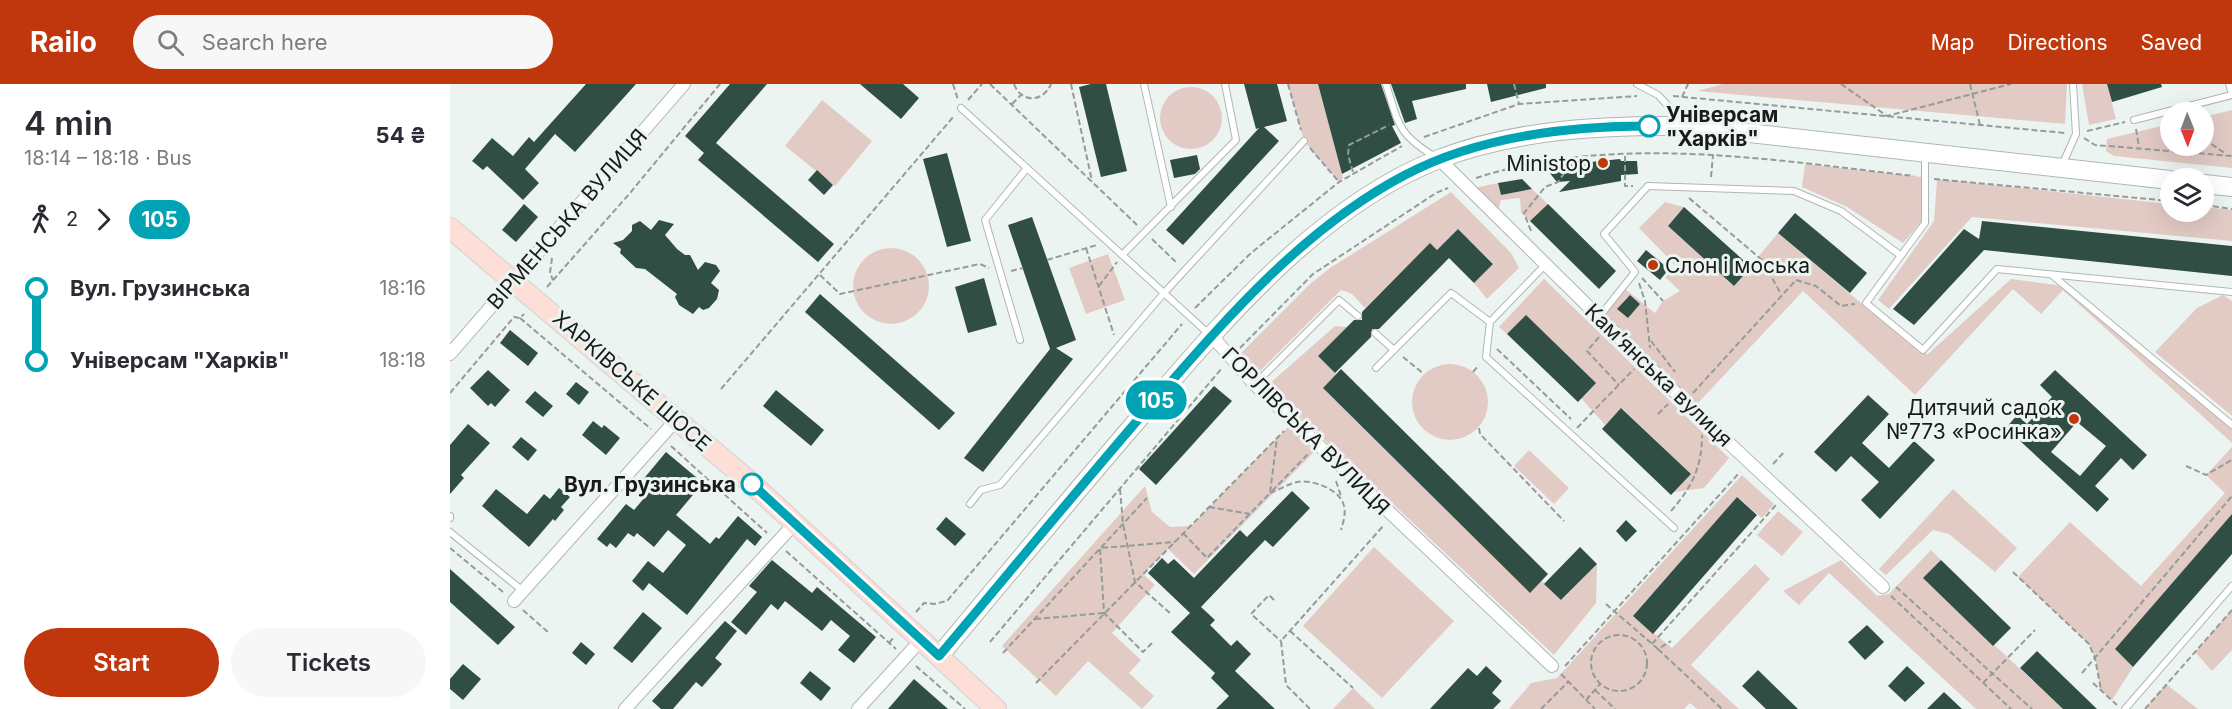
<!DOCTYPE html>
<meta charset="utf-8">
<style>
body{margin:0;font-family:Inter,sans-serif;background:#f7f7f7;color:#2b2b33;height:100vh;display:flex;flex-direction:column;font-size:22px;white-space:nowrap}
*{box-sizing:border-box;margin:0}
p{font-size:20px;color:#7c7c81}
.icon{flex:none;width:33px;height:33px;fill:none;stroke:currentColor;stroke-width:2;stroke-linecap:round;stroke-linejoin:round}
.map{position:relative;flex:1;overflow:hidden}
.side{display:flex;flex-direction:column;background:#fff;width:450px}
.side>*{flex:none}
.badge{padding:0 12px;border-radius:20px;font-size:21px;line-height:39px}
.needle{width:39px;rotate:179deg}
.buttons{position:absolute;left:1710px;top:18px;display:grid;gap:12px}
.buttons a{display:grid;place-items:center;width:54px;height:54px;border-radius:50%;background:#fff;box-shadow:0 6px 24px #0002;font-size:30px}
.map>.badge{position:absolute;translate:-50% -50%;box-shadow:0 0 0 3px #fff}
.legs{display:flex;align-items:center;gap:9px;height:66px;padding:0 24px;font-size:20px}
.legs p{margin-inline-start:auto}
.summary{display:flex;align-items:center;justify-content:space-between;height:102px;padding:0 24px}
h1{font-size:33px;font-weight:600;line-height:45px}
.primary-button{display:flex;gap:12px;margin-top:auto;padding:12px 24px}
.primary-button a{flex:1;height:69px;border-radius:36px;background:#c0370e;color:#fff;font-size:24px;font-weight:600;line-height:69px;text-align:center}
.primary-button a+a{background:#f7f7f7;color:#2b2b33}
ul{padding:0 24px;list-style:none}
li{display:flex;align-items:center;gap:21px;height:72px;font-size:22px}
li i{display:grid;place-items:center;width:9px;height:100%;margin:0 8px;background:currentColor}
li i::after{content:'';width:15px;height:15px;margin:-8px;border:4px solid;border-radius:50%;background:#fff}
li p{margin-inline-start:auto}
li:first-child i{background:linear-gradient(#0000 50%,currentColor 0)}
li:last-child i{background:linear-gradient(currentColor 50%,#0000 0)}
header{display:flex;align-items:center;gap:36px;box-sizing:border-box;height:84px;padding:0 30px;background:#c0370e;color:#fff}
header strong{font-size:28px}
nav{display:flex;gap:33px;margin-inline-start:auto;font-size:21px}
.search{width:420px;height:54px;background:#f7f7f7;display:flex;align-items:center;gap:15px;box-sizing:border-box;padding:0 21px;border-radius:33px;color:#7c7c81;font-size:22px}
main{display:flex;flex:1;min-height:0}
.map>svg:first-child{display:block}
.green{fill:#e3cbc5}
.building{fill:#304e43;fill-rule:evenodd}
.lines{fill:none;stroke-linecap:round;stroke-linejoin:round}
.lane-casing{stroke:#afb7b4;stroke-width:8}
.street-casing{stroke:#afb7b4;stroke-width:14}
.secondary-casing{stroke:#afb7b4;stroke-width:20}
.primary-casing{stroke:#d1d1d1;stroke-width:22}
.path{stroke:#959b99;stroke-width:2;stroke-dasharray:6 3;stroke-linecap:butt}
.lane{stroke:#fff;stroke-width:6}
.street{stroke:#fff;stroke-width:12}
.secondary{stroke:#fff;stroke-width:18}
.primary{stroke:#fddfd7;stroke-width:20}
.line-1-casing{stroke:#fff;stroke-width:14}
.line-1{stroke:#00a3b4;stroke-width:9}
.stop-1-dot{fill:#fff;stroke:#00a3b4;stroke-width:3}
.poi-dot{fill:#c0370e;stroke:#ecf4f1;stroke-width:2}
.labels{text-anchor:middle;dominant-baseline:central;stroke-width:6;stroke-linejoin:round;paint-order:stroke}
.stop-label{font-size:21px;font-weight:bold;fill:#181b1a;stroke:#ecf4f1;text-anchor:start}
.poi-label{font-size:21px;fill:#181b1a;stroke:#ecf4f1;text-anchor:end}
.street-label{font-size:21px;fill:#181b1a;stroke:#ecf4f1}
</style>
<header>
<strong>Railo</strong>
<div class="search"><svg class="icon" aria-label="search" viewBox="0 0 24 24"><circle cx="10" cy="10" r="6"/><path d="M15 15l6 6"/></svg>Search here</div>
<nav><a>Map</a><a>Directions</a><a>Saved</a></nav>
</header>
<main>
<section class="side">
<div class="summary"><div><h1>4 min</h1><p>18:14 – 18:18 · Bus</p></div><b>54 ₴</b></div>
<div class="legs"><svg class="icon" aria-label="walk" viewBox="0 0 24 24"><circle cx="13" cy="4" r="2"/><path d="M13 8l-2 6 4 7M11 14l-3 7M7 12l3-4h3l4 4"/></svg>2<svg class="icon" aria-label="forward" viewBox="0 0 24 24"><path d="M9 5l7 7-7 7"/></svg><b class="badge" style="background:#00a3b4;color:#fff">105</b></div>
<ul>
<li><i style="color:#00a3b4"></i><b>Вул. Грузинська</b><p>18:16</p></li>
<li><i style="color:#00a3b4"></i><b>Універсам &quot;Харків&quot;</b><p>18:18</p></li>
</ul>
<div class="primary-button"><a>Start</a><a>Tickets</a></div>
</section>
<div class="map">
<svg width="1782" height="625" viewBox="0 0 1782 625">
<rect width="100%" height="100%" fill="#ecf4f1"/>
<g class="green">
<polygon points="838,0 868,0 893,94 889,98 854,57"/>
<polygon points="1273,0 1617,0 1615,40 1247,7"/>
<polygon points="1632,0 1657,0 1666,35 1639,41"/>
<circle cx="741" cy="34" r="31"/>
<polygon points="372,16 422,57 385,102 335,62"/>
<polygon points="1782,26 1782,84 1664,72 1656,67 1657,55 1720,40 1720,62 1754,62 1754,33"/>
<polygon points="1355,80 1472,93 1471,138 1453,159 1397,123 1352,103"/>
<polygon points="1487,95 1720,120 1720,128 1754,128 1754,123 1782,126 1782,157 1522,133 1439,225 1428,216 1484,137"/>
<polygon points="1048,99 1051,111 1082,105 1098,120 1080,137 1071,129 1070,114 1051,116 1048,126 1024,104"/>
<polygon points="1001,108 1061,169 1069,184 1037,215 1024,199 1043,179 1008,145 987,166 980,160 915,224 902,210 891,206 806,291 790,270 861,199 880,184"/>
<polygon points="1215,118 1234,123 1218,142 1284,202 1328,149 1469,268 1478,270 1561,195 1613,202 1782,343 1782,359 1613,206 1591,230 1563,205 1465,311 1353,207 1248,319 1242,317 1155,230 1174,204 1205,229 1213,217 1230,207 1215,193 1227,183 1189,144"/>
<circle cx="441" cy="202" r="38"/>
<polygon points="658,170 675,216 636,230 619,184"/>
<polygon points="1094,195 1279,374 1254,404 1224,408 1241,390 1172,324 1155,341 1131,314 1076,232 1057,250 1049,243"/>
<polygon points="1773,211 1782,217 1782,332 1705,268 1747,224"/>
<polygon points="885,242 897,243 868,272 886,290 873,304 1079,508 1092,497 1112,516 1147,480 1146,519 1104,571 817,302"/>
<circle cx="1000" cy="318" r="38"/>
<polygon points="839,342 864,368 744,490 718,465 693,490 705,501 662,549 691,576 679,589 704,612 692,625 638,577 606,612 552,562 695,402 702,428 720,443 741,442"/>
<polygon points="1782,363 1782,430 1665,565 1683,583 1662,616 1651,606 1645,574 1639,560 1568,493 1620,438 1691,502 1775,409 1756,391"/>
<polygon points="1079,366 1119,404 1104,420 1064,382"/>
<polygon points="1292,391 1324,420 1312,434 1287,413 1183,532 1222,564 1305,480 1320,495 1241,581 1289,625 1247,625 1240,619 1234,625 1059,625 1081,599 1107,594"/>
<polygon points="1503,405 1567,464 1545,488 1499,450 1483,446 1436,491 1429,485"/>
<polygon points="1328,427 1353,448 1332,472 1307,451"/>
<polygon points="924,463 1004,537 932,614 853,542"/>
<polygon points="1481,466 1491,476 1474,495 1613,625 1526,625 1379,489 1349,521 1333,507 1391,476 1427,512 1439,510"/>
<polygon points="1782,526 1782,566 1762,587 1745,568"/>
<polygon points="1716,600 1748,625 1695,625"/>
<polygon points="903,604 925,625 883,625"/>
</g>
<g class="building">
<polygon points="136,0 186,0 125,68 105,50 75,85 89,99 73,116 37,82 33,86 22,77 42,54 63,72 79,53 84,58"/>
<polygon points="280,0 317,0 266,59 384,160 368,178 248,76 254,69 235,52"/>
<polygon points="410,0 453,0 469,14 451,35"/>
<polygon points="641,0 656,0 677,87 651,93 629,3"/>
<polygon points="794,0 827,0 837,37 814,43 829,57 733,161 716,146 809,44 806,45"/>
<polygon points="868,0 931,0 945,41 942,42 951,59 892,90"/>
<polygon points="941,0 1016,0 1016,5 962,17 967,35 955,39"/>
<polygon points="1037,0 1096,0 1096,4 1041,18"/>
<polygon points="1657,0 1711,0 1712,3 1662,18"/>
<polygon points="497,69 521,157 497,163 473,75"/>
<polygon points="747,71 750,85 745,90 724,94 720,76"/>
<polygon points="1170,75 1171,77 1187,77 1188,90 1171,91 1171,97 1109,108 1120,97 1107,98 1098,87 1118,84 1121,80"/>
<polygon points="367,86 383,101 374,111 358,96"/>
<polygon points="1072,95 1082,105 1051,111 1048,99"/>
<polygon points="74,120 88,133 66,158 52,146"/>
<polygon points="1098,120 1166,187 1149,205 1080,137"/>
<polygon points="1234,123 1301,183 1284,202 1218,142"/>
<polygon points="1345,129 1417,189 1400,209 1328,149"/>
<polygon points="582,133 626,256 606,264 623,275 533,388 514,374 600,265 558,141"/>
<polygon points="209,136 224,140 215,151 227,165 235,171 240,171 248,186 255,178 266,181 270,187 261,199 269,206 267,215 259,224 253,226 249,223 243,230 229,221 225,213 227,210 195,185 186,184 170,169 171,165 163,159 173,156 182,147 182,141 190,137 201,146"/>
<polygon points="1532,137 1782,162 1782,192 1534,166 1464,241 1443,225 1514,145 1529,155"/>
<polygon points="1008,145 1043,180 1024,199 999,174 929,245 922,245 921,253 885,289 868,272 904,236 912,236 912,228 980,159 987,166"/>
<polygon points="1196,166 1219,185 1210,196 1187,177"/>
<polygon points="534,194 547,241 518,249 505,203"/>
<polygon points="370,210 505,329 489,346 355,228"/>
<polygon points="1180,211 1190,220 1178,234 1167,225"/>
<polygon points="1076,231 1146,299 1128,318 1057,250"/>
<polygon points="60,246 88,269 78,282 50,259"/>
<polygon points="891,285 1098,490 1080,509 873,304"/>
<polygon points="38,286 60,306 45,323 41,319 38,322 20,304"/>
<path d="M1605,286L1697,371L1683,386L1671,374L1645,402L1659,415L1647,428L1556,344L1567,331L1577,340L1602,313L1590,301ZM1627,338L1656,362L1630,392L1601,368Z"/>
<polygon points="126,298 139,308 129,321 116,310"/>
<polygon points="764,302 782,317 706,401 689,385"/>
<polygon points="326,306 374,346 361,362 313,322"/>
<polygon points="85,307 103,322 93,333 75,318"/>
<polygon points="1418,311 1439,330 1412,359 1439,384 1464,357 1485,376 1430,435 1411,416 1429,398 1401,372 1386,388 1364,368"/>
<polygon points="1171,324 1241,390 1221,411 1152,345"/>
<polygon points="143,337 152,344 154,341 170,354 156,371 132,351"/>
<polygon points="18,340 40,359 11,391 14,394 0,410 0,361"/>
<polygon points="71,353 87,366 78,377 62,363"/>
<polygon points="216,368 253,399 226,431 260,460 266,453 269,455 288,432 312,453 305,462 297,455 237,531 199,499 193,507 182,497 198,477 213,489 236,461 218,446 204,463 187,449 184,453 178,449 166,464 160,459 157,463 147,455 176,420 184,426 201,406 191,398"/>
<polygon points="109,404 120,413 111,423 114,426 105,437 103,435 79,463 32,422 46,405 77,430 94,410 100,415"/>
<polygon points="842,407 860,424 823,463 815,456 751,523 765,536 760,541 781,562 787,556 801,570 785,587 825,625 766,625 779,612 761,594 765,589 721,548 740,529 698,489 712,474 718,480 724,475 744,494 790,446 797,453"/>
<polygon points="1287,413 1307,431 1203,550 1183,532"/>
<polygon points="1782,430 1782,470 1683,583 1665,565"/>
<polygon points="496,433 516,450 505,462 486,445"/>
<polygon points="1176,436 1187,447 1176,458 1166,447"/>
<polygon points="1130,463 1147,480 1111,516 1094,500"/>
<polygon points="322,476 362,509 367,503 426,553 404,579 388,566 400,552 381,536 372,547 335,517 328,526 321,520 296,551 281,538 307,508 299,502"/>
<polygon points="1491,476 1561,544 1543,562 1473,494"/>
<polygon points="0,485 65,543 48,561 0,518"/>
<polygon points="193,528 212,544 182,579 163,564"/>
<polygon points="275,537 287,547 265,574 272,580 252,603 246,598 223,625 211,625 202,617"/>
<polygon points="1417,541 1434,558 1415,576 1398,558"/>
<polygon points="131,558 145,570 136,581 122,569"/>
<polygon points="1587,567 1647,625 1613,625 1570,584"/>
<polygon points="13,580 31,595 13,616 0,605 0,595"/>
<polygon points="1036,582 1052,597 1042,609 1051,617 1043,625 980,625 1018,584 1027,592"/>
<polygon points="1457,582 1475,599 1455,618 1438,602"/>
<polygon points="1308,586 1348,625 1316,625 1292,602"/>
<polygon points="360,587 381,604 371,617 350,599"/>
<polygon points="464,595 498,625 438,625"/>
<polygon points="1494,608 1512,625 1477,625"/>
</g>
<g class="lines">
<defs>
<g id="lane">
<polyline points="694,0 721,123"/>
<path d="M936,0C949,41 947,49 985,73"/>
<polyline points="1187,0 1208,11 1234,39"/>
<polyline points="1779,0 1782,10"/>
<polyline points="511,24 760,251"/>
<polyline points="1684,36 1782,11"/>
<polyline points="1475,69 1475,139 1416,219 1473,266 1547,185 1782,208"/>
<polyline points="1612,81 1626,50 1623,0"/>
<polyline points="672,171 786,56 775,0"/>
<polyline points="1602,191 1782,341"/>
<polyline points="1149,233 1185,188 1154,150 1198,102 1344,107 1391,127 1450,171"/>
<polyline points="1040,238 1095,181"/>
<polyline points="925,249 944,266"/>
<polyline points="570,256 535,136 577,84"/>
<polyline points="926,284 1001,209 1040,238 1036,273 1224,444"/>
<polyline points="805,300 889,216 908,232"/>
<polyline points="520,420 531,406 550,401 714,209 854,57"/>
<polyline points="0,432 0,434"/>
<polyline points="0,448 73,507"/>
<polyline points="1675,625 1782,502"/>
</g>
<g id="street">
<polyline points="989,75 1235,318 1433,503"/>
<polyline points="761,251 805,301 1102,582"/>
<polyline points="0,270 234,0"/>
<polyline points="64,517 226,336"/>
<polyline points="175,625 345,439"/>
<polyline points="408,625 471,556"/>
</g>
<g id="secondary">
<polyline points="1754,100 1782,103"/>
<path d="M490,571C554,494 619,416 685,339C769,242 866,123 989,75C1067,45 1154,41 1236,42L1720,96"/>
</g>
<polyline id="primary" points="0,144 300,398 546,625"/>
</defs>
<use href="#lane" class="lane-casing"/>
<use href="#street" class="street-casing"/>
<use href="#secondary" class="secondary-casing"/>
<use href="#primary" class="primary-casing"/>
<g class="path">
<polyline points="503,0 508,16"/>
<polyline points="540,0 687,141"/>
<path d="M564,0C571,19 593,19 601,0"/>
<polyline points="621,0 642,97"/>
<polyline points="838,0 851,46"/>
<polyline points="1064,0 1069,20"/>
<polyline points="1391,0 1437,32 1561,0"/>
<polyline points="1520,0 1530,41"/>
<polyline points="1223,12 1615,49"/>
<polyline points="1232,13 1238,0"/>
<polyline points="518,16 532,0"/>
<polyline points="562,20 571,11"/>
<polyline points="1686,45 1689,63"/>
<polyline points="1637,47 1675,38"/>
<polyline points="974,53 1069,20 1187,12"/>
<polyline points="1634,54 1645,61 1782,72"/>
<polyline points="1754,55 1776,70"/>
<polyline points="860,64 889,98"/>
<polyline points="1175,72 1175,102 1183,102"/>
<polyline points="903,88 898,71 899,61 939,41"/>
<polyline points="1261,93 1263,71"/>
<path d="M1026,94C1165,49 1322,76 1464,92"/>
<polyline points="1484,95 1720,117"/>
<polyline points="1239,114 1312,176 1331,210"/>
<polyline points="1754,121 1782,125"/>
<polyline points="1081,147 1074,129 1095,103 1108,98 1122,78 1132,75"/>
<polyline points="702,155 728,180"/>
<polyline points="636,164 664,251"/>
<polyline points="102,174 100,189 103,196"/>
<polyline points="597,176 647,161"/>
<polyline points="561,187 573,184"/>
<polyline points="370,191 390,210 530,180 539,184"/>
<polyline points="1192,194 1213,217"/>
<polyline points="1189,199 1195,217 1200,264"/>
<polyline points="649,202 667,178"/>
<polyline points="97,203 180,109 270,0"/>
<polyline points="745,224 801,169 889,98 952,62"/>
<polyline points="70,234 201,345"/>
<polyline points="1149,253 1137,267 1169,301"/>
<polyline points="1201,257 1225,288"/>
<polyline points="790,264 863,190 986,109 998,104"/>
<polyline points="1047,265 1121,335"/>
<polyline points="953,273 974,290"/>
<polyline points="1023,288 1029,281"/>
<polyline points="271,305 504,32"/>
<polyline points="0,309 64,233 70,234 74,230"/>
<polyline points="1243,309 1346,196 1366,202 1391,222 1405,220"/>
<polyline points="1208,330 1218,320"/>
<polyline points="1029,344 1030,350 1114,437"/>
<polyline points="1127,344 1184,285"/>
<polyline points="221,362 317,449"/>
<polyline points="1323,380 1335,367"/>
<polyline points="1736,382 1756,391 1782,376"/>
<polyline points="886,397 891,412"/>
<polyline points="670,405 673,440 685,498 722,531"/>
<polyline points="822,407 858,370"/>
<path d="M820,409C829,406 838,400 847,398C863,395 891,406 894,422C896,430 893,439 891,446"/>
<polyline points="759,423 800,430"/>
<path d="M1221,427C1242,403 1252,383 1252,351"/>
<polyline points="733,449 757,474 820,409 827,354"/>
<polyline points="0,464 53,508"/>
<polyline points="336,467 446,565"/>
<polyline points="1563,488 1639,560 1645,574 1651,606"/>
<polyline points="1446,503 1582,625"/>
<polyline points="1441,512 1561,625"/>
<polyline points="824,516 819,511 801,530 831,557"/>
<polyline points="1156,520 1208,565 1221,557"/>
<polyline points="73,526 99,549"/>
<polyline points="466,528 474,519 484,520 497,517 732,240"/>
<polyline points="585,535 654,529"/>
<polyline points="840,547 903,604"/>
<circle cx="1169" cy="579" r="28"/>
<polyline points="540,558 772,284"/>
<polyline points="439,559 444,553"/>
<polyline points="702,559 693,568 654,529 650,464 725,458"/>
<polyline points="1202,560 1326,421"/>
<polyline points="1208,565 1272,625"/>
<polyline points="553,569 697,414"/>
<polyline points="466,582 515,625"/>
<polyline points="1115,582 1290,388"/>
<polyline points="1632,589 1782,412"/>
<polyline points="1111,590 1145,625"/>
<polyline points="586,599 834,347"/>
<polyline points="1533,599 1585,546"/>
<polyline points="1643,599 1667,621"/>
<polyline points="1145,606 1165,625"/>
<polyline points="1136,616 1150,600"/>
<polyline points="860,625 836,601 831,557 934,441"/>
<polyline points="1091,625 1118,598"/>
<polyline points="1695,625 1782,526"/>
</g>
<use href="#lane" class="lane"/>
<use href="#street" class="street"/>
<use href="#secondary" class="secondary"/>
<use href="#primary" class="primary"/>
</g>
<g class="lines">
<defs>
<path id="line-1" d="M302,400L489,572C559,489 628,405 699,323C774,237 852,145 955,91C1027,53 1118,42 1199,42"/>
</defs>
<use href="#line-1" class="line-1-casing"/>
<use href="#line-1" class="line-1"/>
</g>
<g class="stop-1-dot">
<circle cx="1199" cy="42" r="10"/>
<circle cx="302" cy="400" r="10"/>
</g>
<g class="poi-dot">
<circle cx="1153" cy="79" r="6"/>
<circle cx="1203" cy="181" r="6"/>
<circle cx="1624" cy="335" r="6"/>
</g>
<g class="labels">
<g class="stop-label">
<text x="1216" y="30">Універсам<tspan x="1216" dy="24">"Харків"</tspan></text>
<text x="286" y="400" text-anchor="end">Вул. Грузинська</text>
</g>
<g class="poi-label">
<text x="1141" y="79">Ministop</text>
<text x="1215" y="181" text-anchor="start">Слон і моська</text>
<text x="1612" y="323">Дитячий садок<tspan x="1612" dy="24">№773 «Росинка»</tspan></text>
</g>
<g class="street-label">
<text transform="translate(117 135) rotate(-49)">ВІРМЕНСЬКА ВУЛИЦЯ</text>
<text transform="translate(1209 291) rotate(44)">Камʼянська вулиця</text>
<text transform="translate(182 297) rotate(41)">ХАРКІВСЬКЕ ШОСЕ</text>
<text transform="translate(856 347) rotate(45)">ГОРЛІВСЬКА ВУЛИЦЯ</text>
</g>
</g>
</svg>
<div class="buttons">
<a><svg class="needle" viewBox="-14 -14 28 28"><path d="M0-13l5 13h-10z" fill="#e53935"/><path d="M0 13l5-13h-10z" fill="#7c7c81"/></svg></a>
<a><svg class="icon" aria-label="layers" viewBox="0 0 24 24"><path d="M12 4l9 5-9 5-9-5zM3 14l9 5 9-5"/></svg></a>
</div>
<b class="badge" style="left:706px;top:316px;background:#00a3b4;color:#fff">105</b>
</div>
</main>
